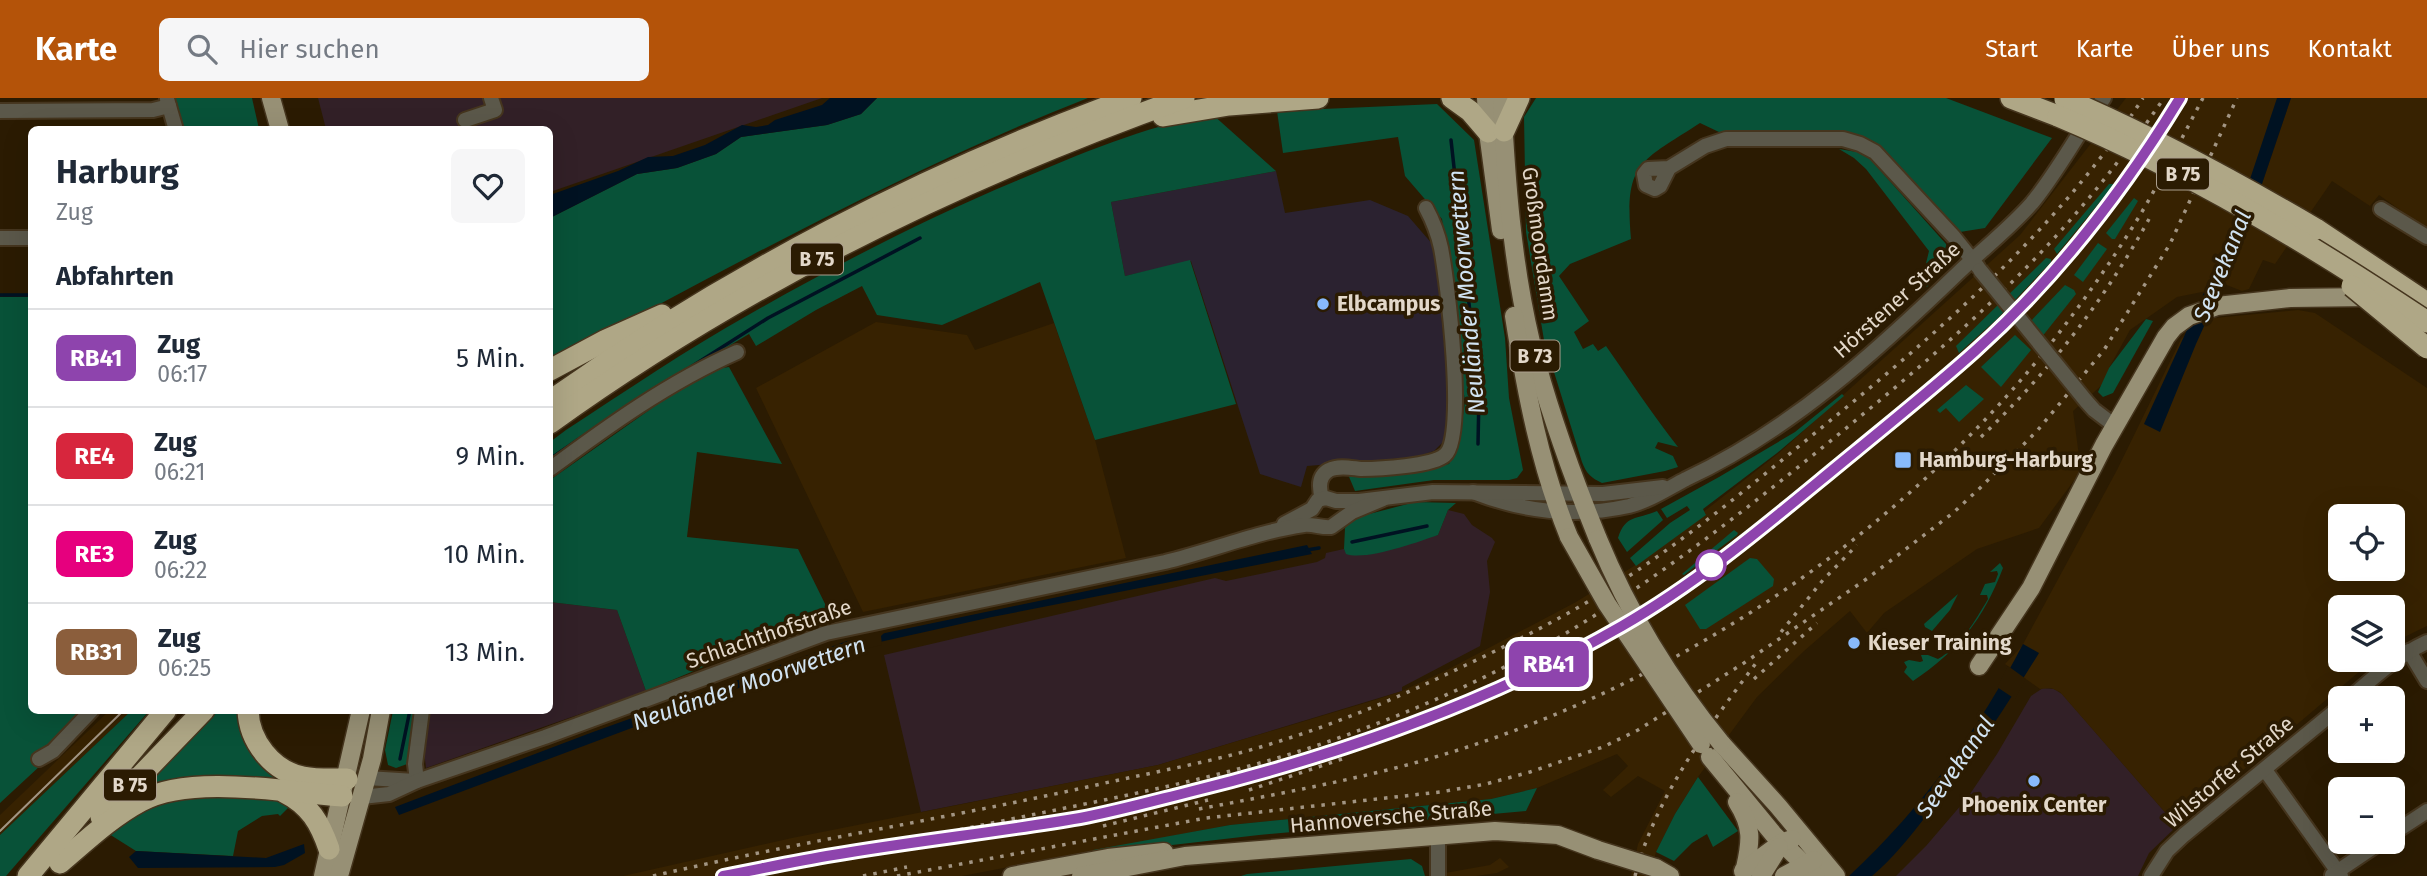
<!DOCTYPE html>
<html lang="de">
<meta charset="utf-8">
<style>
body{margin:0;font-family:"Fira Sans",sans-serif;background:#f6f6f7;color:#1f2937;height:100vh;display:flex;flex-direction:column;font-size:26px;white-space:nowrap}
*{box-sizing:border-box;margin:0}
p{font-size:23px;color:#747a83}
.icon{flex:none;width:38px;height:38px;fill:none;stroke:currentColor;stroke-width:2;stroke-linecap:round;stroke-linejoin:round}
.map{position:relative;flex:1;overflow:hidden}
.panel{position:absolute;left:28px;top:28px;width:525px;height:588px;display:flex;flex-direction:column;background:#fff;border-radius:10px;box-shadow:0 7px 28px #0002}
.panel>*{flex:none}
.badge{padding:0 14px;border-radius:10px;font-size:24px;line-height:46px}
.buttons{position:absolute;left:2328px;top:406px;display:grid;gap:14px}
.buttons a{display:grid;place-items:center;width:77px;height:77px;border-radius:10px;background:#fff;box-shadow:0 7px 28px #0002;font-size:35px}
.map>.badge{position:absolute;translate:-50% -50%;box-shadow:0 0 0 4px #fff}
h2{padding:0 28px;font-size:26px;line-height:63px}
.round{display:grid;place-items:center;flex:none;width:74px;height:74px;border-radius:10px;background:#f6f6f7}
.head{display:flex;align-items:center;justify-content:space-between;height:119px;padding:0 28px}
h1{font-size:33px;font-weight:700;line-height:52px}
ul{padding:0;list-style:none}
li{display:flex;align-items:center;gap:21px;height:98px;padding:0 28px;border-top:2px solid #e0e1e3}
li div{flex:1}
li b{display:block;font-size:26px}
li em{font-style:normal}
li .badge{min-width:77px;font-weight:700;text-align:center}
header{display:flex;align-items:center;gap:42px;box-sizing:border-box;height:98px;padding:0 35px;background:#b45309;color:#fff}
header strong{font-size:33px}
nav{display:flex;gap:38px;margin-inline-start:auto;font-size:24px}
.search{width:490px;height:63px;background:#f6f6f7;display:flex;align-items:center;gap:18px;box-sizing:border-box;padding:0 24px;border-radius:10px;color:#747a83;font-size:26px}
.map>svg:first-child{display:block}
.commercial{fill:#322027}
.built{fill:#372201;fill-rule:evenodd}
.education{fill:#2b2230}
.green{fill:#085238}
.water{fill:#001222}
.pier{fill:#2b1b02}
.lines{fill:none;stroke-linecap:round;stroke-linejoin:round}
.stream{stroke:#001222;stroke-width:3.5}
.minor-casing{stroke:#45351e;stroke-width:18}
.major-casing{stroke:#45351e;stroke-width:21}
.highway-casing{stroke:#45351e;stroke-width:24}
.minor{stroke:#5b584a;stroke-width:14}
.major{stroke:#979075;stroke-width:18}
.highway{stroke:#afa786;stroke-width:21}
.tram{stroke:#a29583;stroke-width:2}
.rail{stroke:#a29583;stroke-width:3.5;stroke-dasharray:3.5 7;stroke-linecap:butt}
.minor-bridge-casing{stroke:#45351e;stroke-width:18;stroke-linecap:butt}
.major-bridge-casing{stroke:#45351e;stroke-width:21;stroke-linecap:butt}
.highway-bridge-casing{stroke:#45351e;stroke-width:24;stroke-linecap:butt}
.minor-bridge{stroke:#5b584a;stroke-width:14}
.major-bridge{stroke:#979075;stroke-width:18}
.highway-bridge{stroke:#afa786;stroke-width:21}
.line-casing{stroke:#fff;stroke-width:16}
.line{stroke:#8e44ad;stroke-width:10}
.poi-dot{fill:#88bafc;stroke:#2b1b02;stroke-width:2.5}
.stop-dot{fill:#fff;stroke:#8e44ad;stroke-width:3.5}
.labels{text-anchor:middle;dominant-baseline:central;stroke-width:7;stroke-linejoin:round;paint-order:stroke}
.shield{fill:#2b1b02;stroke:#ac9f8e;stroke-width:2}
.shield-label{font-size:19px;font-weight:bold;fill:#e3d8ca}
.street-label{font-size:21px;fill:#e3d8ca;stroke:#2b1b02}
.poi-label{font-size:21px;font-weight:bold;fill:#e3d8ca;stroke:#2b1b02;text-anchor:start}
.water-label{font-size:23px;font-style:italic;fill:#d1e3f2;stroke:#2b1b02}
</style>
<header>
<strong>Karte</strong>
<div class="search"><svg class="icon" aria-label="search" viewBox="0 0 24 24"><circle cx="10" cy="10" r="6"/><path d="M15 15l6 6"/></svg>Hier suchen</div>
<nav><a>Start</a><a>Karte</a><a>Über uns</a><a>Kontakt</a></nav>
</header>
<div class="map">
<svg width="2427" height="778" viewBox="0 0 2427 778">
<rect width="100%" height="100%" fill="#2b1b02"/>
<g class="commercial">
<polygon points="318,0 822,0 550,94 550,32 326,31"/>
<polygon points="1448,412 1464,416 1472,427 1492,440 1495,444 1487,463 1490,494 1480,548 1402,589 1402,593 1158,667 921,714 884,557 1215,480 1226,483 1317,464 1325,460 1326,455 1344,451 1345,453 1438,437"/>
<polygon points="550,504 617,512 646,593 426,670 423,645 428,613 550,612"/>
<polygon points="2043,590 2054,591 2062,596 2177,728 2149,755 2138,778 1896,778 1926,748 1968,699 1997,656 2031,598"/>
</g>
<g class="built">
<polygon points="2126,0 2279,0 2259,64 2207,193 2177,199 2130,232 2109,270 2103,286 2073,313 2081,373 2039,430 1977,451 1884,515 1867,535 1850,513 1804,553 1757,599 1698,679 1675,716 1656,754 1650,778 1631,778 1638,746 1665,693 1638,678 1611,699 1603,692 1628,668 1617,656 1537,690 1491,701 1230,727 962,778 623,778 792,740 1158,667 1375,602 1402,593 1445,573 1576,504 1634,468 1779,355 2020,137"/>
<polygon points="2291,0 2427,0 2427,131 2379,97 2370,108 2332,83 2275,166 2263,162 2249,191 2242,193 2224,186 2243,142"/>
<path d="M2298,212L2315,215L2427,290V528L2392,545V509H2340V562H2373L2177,728L2060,594L2051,590L2040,591L2005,566L2022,548L2117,372L2181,241L2190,232L2214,220ZM2340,418H2392V471H2340Z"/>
<polygon points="876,224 967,237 975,252 1054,225 1095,342 1126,460 863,514 756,290"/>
<polygon points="109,613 131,613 0,737 0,717"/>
<polygon points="1500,760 1509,769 1497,775 1476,778 1428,778 1490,767"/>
</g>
<polygon class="education" points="1276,73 1285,115 1370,102 1408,118 1434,148 1451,313 1445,342 1434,353 1416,359 1307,368 1301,389 1260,376 1191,163 1125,178 1111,104"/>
<g class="green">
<polygon points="171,0 252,0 259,31 180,31"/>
<path d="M877,0H1088C901,73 726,171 550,265V120L637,76L677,70L716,56L741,39L827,27L861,16Z"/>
<path d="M1536,0H1946L2052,40L1985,130L1960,134L1880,48L1863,39L1843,35L1719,34L1700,25C1641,64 1624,63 1631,141L1570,166L1559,178L1589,223L1574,234L1583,251L1593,246L1598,253L1606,248C1630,282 1652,316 1678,349L1658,344L1655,350L1673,358L1678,369L1665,373L1602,385C1591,380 1586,375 1582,364L1544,242L1526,134L1524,19Z"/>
<polygon points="1437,6 1474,42 1505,240 1509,300 1523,372 1517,380 1509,382 1434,382 1355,393 1347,374 1368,379 1449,366 1459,344 1465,304 1442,121 1405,78 1398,39 1283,55 1277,13"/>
<path d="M1212,16L1276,73L1111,104L1125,178L1190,162L1236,306L1095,342L1040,184L942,227L877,217L862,188L816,212L756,248L749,236L690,271L550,365V344L566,332C626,293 687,251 750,216C836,167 925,121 1016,83C1080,56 1143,29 1212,16Z"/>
<polygon points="1839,51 1857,54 1870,61 1946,146 1950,161 1927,189 1922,182 1929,153 1866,71 1854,60"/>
<polygon points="2109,86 2113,86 2113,88 2057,156 2054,151"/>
<polygon points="2134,100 2138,103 2115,141 2112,141 2106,135"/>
<polygon points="2098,145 2107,151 2083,184 2074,177"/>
<polygon points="2046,160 2051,161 2051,164 1997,221 1959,255 1956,248"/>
<polygon points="2065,187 2074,192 2076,196 2041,240 2028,226"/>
<polygon points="0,199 31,199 32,612 85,613 41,667 0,705"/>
<polygon points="2146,221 2153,223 2113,295 2103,299 2098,294 2109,270"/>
<polygon points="2015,237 2031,252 2001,289 1981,269"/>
<polygon points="729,269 782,366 697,354 687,439 798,451 830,516 646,593 617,512 550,504 550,382 662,303 716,271"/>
<polygon points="1966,287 1984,301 1959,324 1946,310 1940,315 1937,312"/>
<polygon points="1842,296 1844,298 1777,355 1703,411 1706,417 1636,468 1630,460 1670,425 1690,412 1687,408 1667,420 1661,411 1719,379 1795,334"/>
<path d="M1415,404L1456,405L1448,412L1438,437C1418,444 1366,463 1346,456L1344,451L1345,430L1354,420Z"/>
<path d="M1657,413L1663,422L1627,454L1618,440C1626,416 1636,422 1657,413Z"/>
<polygon points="1734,432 1738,435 1737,437 1684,477 1682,476"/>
<polygon points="1750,460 1757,461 1774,481 1773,488 1706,531 1700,531 1685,507"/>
<path d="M2000,465L2003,470C1983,522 1959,552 1913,583L1904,574L1907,569L1904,564L1909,562L1920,564L1923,563L1921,557H1928L1938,561C1961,548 1975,523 1988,501L1987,497H1980L1985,486L1995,484L1998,476L1997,473L1990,474Z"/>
<polygon points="1958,496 1950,512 1932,533 1925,529 1924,526"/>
<polygon points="217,612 240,613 288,683 145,693 141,690"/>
<polygon points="131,613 149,613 6,778 0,778 0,737"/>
<polygon points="393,613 418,613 410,665 396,670 388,667 385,652"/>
<polygon points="1698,679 1738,733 1713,749 1707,736 1692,745 1674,763 1656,754 1675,716"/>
<polygon points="1537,690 1526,713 1259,737 1094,756 1093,752 1230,727 1491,701"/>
<polygon points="167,696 270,697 291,707 280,718 278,716 262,718 238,733 233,758 136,753 109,736"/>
<polygon points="1411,761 1422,768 1425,778 1241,778 1247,776"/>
</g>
<g class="water">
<polygon points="830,0 877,0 861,16 827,27 741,39 716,56 677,70 637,76 550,120 550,97 618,73 648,59 673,58 705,47 742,27 756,29 768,27 775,22 822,7"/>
<polygon points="2277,0 2291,0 2243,142 2196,246 2160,334 2144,326 2234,129"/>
<polygon points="1307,447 1312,456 992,519 835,554 399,717 395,709 593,634 847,543"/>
<path d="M2023,546L2039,555C2004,612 1968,667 1926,718C1909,740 1893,760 1872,778H1849C1921,711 1978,633 2023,546Z"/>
<polygon points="304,746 305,755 284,767 275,769 138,770 129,759 136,753 266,760"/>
</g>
<g class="pier">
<polygon points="889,530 881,538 882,547 861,552 856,543 850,539"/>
<polygon points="2008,568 2026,581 2015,601 1997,589"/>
</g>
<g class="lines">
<g class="stream">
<polyline points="1451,42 1479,296 1478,346"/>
<polyline points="0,197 32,197"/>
<polyline points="683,274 768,220 920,140"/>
<polyline points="550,361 611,319"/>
<polyline points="1352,444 1427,428"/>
<polyline points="1307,452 1319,450"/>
<polyline points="400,661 410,612"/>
</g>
<defs>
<g id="minor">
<polyline points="167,1 176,32"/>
<polyline points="0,13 153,12 169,8"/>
<polyline points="465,22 495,12 491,0"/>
<polyline points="1669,70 1660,88 1655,91 1646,87 1644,76 1648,71 1669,70 1705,48 1726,41 1843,41 1860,46 1875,54 1954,139 1978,169"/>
<polyline points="2381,111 2427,139"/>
<polyline points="0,140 32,140"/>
<polyline points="2086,303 2094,312 2115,328"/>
<path d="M550,371C608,328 669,284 737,254"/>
<path d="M1473,394C1524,414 1575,420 1629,408C1649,403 1667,391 1686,381C1791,332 1876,254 1959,174C1983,151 2010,130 2032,105C2059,72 2078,34 2104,0"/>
<path d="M1322,400C1319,390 1318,378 1329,372C1339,367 1351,370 1361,371C1379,371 1433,368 1445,357C1467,339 1447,181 1441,150C1438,136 1433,123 1426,110"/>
<polyline points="1284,426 1312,411 1318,402 1326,400 1336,403 1359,403 1433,394 1603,396 1663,389"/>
<polyline points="2409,553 2427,583"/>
<path d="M2350,600C2374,579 2397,558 2427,544"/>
<polyline points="39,661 53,653 92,612"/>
<polyline points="2265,672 2341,778"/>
<polyline points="367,680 415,683"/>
<polyline points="417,683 415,666 422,612"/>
<path d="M362,699L389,696L417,683L545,639L826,535L1165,464C1211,453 1256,434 1304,427C1314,426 1321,430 1331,429L1352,414L1383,401"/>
<polyline points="2392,736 2427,713"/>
<polyline points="2332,777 2381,744"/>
<polyline points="1438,778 1438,739"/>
<polyline points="2151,778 2167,753 2184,737 2340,609"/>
</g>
<g id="major">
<polyline points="271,0 280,32"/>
<polyline points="1486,0 1488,34 1501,132"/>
<path d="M1502,0C1506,81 1512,165 1531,244C1548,311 1572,377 1598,441"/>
<path d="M1514,218C1526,294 1540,368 1569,439"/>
<polyline points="1979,568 2031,490 2104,347 2166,239 2174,229 2189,218 2217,208 2290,200 2371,199"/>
<polyline points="1721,645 1778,708 1836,778"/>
<polyline points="1710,659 1774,737 1816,778"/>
<path d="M1737,704C1753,729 1751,743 1745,770"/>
<polyline points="1656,770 1670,778"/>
<polyline points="1743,773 1781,745 1792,741"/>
<polyline points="323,778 361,612"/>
<polyline points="339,778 372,661 381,612"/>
<polyline points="1012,778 1108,760 1164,754"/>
<polyline points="1081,778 1185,758 1495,733 1558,737 1598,752"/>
<polyline points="1761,778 1779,749"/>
<polyline points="1784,778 1814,762"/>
</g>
<g id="highway">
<polyline points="1452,0 1470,13 1488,34"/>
<polyline points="2011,0 2058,18"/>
<polyline points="1163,18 1229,7 1318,0"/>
<polyline points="1504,33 1519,0"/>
<polyline points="2316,131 2427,205"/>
<polyline points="550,272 606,242 662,217"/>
<path d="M550,303C728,178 926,74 1131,0"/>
<path d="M550,325C743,186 960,80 1184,0"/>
<path d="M248,612C249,643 272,673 303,679C317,682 332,681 347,681"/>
<path d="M284,694C310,707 320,725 329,751"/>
<polyline points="101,719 204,612"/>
<path d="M60,765C86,743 111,719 141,703C190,676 286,694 342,698"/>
<polyline points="28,778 166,612"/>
</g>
</defs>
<use href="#minor" class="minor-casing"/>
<use href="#major" class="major-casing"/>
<use href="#highway" class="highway-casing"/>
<use href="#minor" class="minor"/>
<use href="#major" class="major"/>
<use href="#highway" class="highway"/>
<polyline class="tram" points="0,733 124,612"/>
<g class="rail">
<path d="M1981,339C2048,275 2104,203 2149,121"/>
<polyline points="1781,534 1823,482 1857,447"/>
<polyline points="1754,581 1817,525"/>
<polyline points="1249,692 1342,661"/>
<path d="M1199,711C1277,696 1356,682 1432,660C1675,589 1909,433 2062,231C2087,198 2110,165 2132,130C2158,89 2180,43 2203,0"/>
<polyline points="1029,727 1082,719 1246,680 1374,641 1431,620 1548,567 1624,527 1681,489 1747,440 1974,253 2029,200 2090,131 2147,50 2180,0"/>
<polyline points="1103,728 1208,702"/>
<path d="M653,778C803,743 955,719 1105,685C1164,672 1226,661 1283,642C1347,622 1408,595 1468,566C1523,540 1578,512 1629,478C1703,429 1773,369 1842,313C1955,220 2063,123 2143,0"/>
<path d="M723,778C826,759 929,738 1031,717C1139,695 1248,674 1352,635C1431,606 1510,570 1581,526C1669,472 1749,409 1828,345C1894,291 1959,237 2019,177C2073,123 2121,63 2164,0"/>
<polyline points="863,778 907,769"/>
<polyline points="897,778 1206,720 1440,694 1486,686 1530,674 1603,649 1638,632 1744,565 1868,480 1953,415 1980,390 2037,333 2104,252 2170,146 2237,0"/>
<path d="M1635,778C1656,697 1710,627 1759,561"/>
</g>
<defs>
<polyline id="minor-bridge" points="1980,172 2086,303"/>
<g id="major-bridge">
<polyline points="1569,439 1607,506 1701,646"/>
<path d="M1598,441C1629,516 1670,583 1721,645"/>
<polyline points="1598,752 1656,770"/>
</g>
<g id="highway-bridge">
<path d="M2065,1C2152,38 2234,83 2316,131"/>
<path d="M2058,18C2189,73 2309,145 2427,224"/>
<polyline points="2352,188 2427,250"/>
</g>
</defs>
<use href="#minor-bridge" class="minor-bridge-casing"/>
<use href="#major-bridge" class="major-bridge-casing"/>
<use href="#highway-bridge" class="highway-bridge-casing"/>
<use href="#minor-bridge" class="minor-bridge"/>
<use href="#major-bridge" class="major-bridge"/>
<use href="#highway-bridge" class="highway-bridge"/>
</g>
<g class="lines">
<defs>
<path id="line" d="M723,778C760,771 796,763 833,757C915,743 998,734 1080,720C1117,713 1153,703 1189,694C1340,657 1486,606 1622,528C1706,480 1781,414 1856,353C1896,320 1936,288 1975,253C2056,180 2123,94 2180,0"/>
</defs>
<use href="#line" class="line-casing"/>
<use href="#line" class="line"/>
</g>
<g class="poi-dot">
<circle cx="1323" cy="206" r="7"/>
<rect x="1894" y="353" width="18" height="18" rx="3.5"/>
<circle cx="1854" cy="545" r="7"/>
<circle cx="2034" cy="683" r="7"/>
</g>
<circle class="stop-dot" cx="1711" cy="467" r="14"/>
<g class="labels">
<g class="shield">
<rect x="2157" y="60.5" width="52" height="31" rx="5"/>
<rect x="791" y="145.5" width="52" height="31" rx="5"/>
<rect x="1510.5" y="242.5" width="49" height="31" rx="5"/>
<rect x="104" y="671.5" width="52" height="31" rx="5"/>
</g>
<g class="shield-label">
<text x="2183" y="76">B 75</text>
<text x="817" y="161">B 75</text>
<text x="1535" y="258">B 73</text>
<text x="130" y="687">B 75</text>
</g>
<g class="street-label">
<text transform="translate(1540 146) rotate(82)">Großmoordamm</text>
<text transform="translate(1897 202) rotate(-42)">Hörstener Straße</text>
<text transform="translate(769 536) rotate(-19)">Schlachthofstraße</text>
<text transform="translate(2229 674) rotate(-40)">Wilstorfer Straße</text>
<text transform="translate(1391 719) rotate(-5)">Hannoversche Straße</text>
</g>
<g class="poi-label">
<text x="1337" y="206">Elbcampus</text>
<text x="1919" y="362">Hamburg-Harburg</text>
<text x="1868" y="545">Kieser Training</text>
<text x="2034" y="707" text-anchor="middle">Phoenix Center</text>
</g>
<g class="water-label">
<text transform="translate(2222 168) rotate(-68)">Seevekanal</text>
<text transform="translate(1466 194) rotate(-95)">Neuländer Moorwettern</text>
<text transform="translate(749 585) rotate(-19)">Neuländer Moorwettern</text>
<text transform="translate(1955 669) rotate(-55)">Seevekanal</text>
</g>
</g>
</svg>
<div class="buttons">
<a><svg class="icon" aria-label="locate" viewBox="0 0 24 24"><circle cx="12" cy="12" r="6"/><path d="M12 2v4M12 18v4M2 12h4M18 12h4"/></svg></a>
<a><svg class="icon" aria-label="layers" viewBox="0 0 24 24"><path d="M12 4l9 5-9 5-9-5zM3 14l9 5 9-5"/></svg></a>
<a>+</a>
<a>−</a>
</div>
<b class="badge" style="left:1549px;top:566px;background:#8e44ad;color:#fff">RB41</b>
<section class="panel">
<div class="head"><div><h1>Harburg</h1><p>Zug</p></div><a class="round"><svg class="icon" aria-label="heart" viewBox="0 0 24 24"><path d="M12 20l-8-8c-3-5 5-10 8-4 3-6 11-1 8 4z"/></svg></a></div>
<h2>Abfahrten</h2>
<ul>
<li><span class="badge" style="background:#8e44ad;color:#fff">RB41</span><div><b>Zug</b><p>06:17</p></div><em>5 Min.</em></li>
<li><span class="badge" style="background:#d7263d;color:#fff">RE4</span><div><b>Zug</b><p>06:21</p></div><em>9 Min.</em></li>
<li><span class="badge" style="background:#e6007e;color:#fff">RE3</span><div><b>Zug</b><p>06:22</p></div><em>10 Min.</em></li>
<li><span class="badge" style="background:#8b5e3c;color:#fff">RB31</span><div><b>Zug</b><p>06:25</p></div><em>13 Min.</em></li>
</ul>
</section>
</div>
